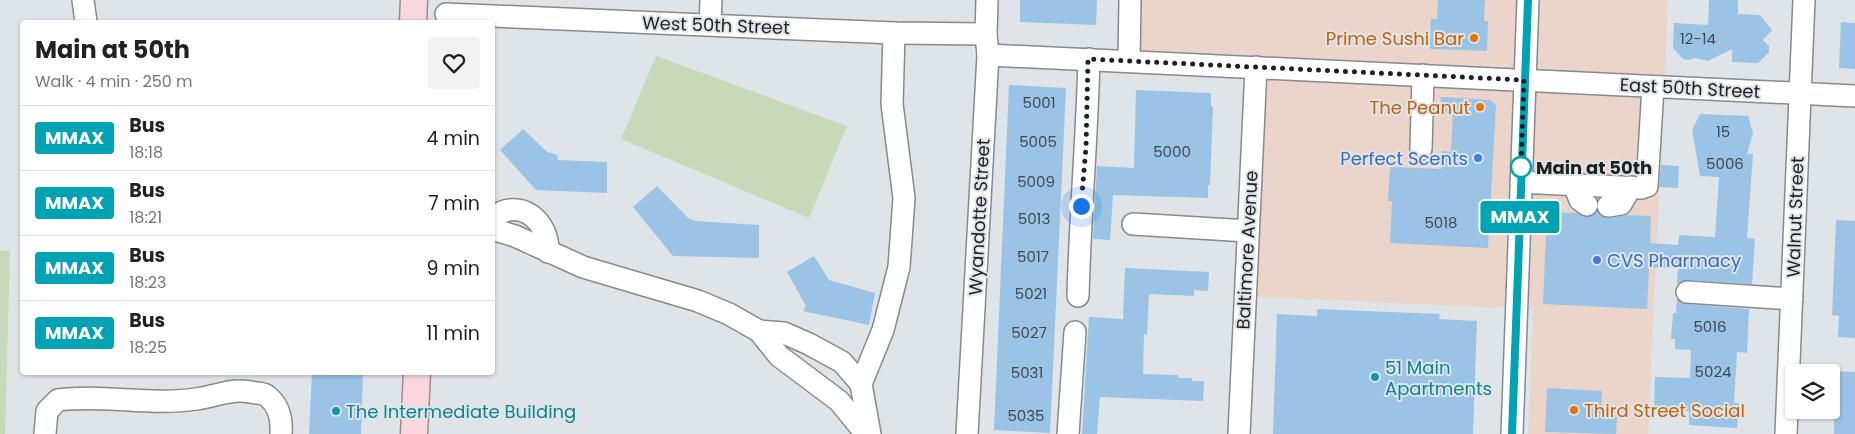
<!DOCTYPE html>
<meta charset="utf-8">
<style>
body{margin:0;font-family:Poppins,sans-serif;background:#f2f2f2;color:#202124;height:100vh;display:flex;flex-direction:column;font-size:19px;white-space:nowrap}
*{box-sizing:border-box;margin:0}
p{font-size:16px;color:#757577}
.icon{flex:none;width:28px;height:28px;fill:none;stroke:currentColor;stroke-width:2;stroke-linecap:round;stroke-linejoin:round}
.map{position:relative;flex:1;overflow:hidden}
.sheet{position:absolute;left:20px;top:20px;width:475px;height:355px;display:flex;flex-direction:column;background:#fff;border-radius:5px;box-shadow:0 1px 4px #0004}
.sheet>*{flex:none}
.badge{padding:0 10px;border-radius:4px;font-size:18px;line-height:32px}
.buttons{position:absolute;left:1785px;top:364px;display:grid;gap:10px}
.buttons a{display:grid;place-items:center;width:55px;height:55px;border-radius:5px;background:#fff;box-shadow:0 1px 4px #0004;font-size:25px}
.you{position:absolute;width:25px;height:25px;margin:-12px;border:4px solid #fff;border-radius:50%;background:#1a73e8;box-shadow:0 0 0 8px #1a73e833}
.map>.badge{position:absolute;translate:-50% -50%;box-shadow:0 0 0 2px #fff}
.round{display:grid;place-items:center;flex:none;width:52px;height:52px;border-radius:5px;background:#f2f2f2}
.head{display:flex;align-items:center;justify-content:space-between;height:85px;padding:0 15px}
h1{font-size:24px;font-weight:700;line-height:38px}
ul{padding:0;list-style:none}
li{display:flex;align-items:center;gap:15px;height:65px;padding:0 15px;border-top:1px solid #e0e0e0}
li div{flex:1}
li b{display:block;font-size:19px}
li em{font-style:normal}
li .badge{min-width:55px;font-weight:700;text-align:center}
.map>svg:first-child{display:block}
.commercial{fill:#ebd4c9}
.green{fill:#c8d8b8}
.building{fill:#9ac3e6}
.lines{fill:none;stroke-linecap:round;stroke-linejoin:round}
.minor-casing{stroke:#868a8f;stroke-width:24}
.major-casing{stroke:#a9858d;stroke-width:29}
.minor{stroke:#fff;stroke-width:21}
.major{stroke:#f8d7dd;stroke-width:26}
.line-casing{stroke:#fff;stroke-width:11}
.line{stroke:#00a3b4;stroke-width:8}
.walk{stroke:#1f2022;stroke-width:5;stroke-dasharray:0 9}
.food-dot{fill:#e8710a;stroke:#dfe4e9;stroke-width:2}
.shop-dot{fill:#3f7fe0;stroke:#dfe4e9;stroke-width:2}
.stop-dot{fill:#fff;stroke:#00a3b4;stroke-width:2.5}
.culture-dot{fill:#0f9aa8;stroke:#dfe4e9;stroke-width:2}
.labels{text-anchor:middle;dominant-baseline:central;stroke-width:4;stroke-linejoin:round;paint-order:stroke}
.number-label{font-size:15px;fill:#3e4953}
.street-label{font-size:18px;fill:#1f2022;stroke:#dfe4e9}
.food-label{font-size:18px;fill:#c56008;stroke:#dfe4e9;text-anchor:end}
.shop-label{font-size:18px;fill:#366cbe;stroke:#dfe4e9;text-anchor:end}
.stop-label{font-size:18px;font-weight:bold;fill:#1f2022;stroke:#dfe4e9;text-anchor:start}
.culture-label{font-size:18px;fill:#0d838f;stroke:#dfe4e9;text-anchor:start}
</style>
<div class="map">
<svg width="1855" height="434" viewBox="0 0 1855 434">
<rect width="100%" height="100%" fill="#dfe4e9"/>
<polygon class="commercial" points="1141,0 1668,0 1648,434 1528,434 1533,309 1256,297 1265,89 1268,85 1270,57 1139,51"/>
<g class="green">
<polygon points="656,56 847,126 809,218 621,139"/>
<polygon points="0,251 10,251 5,434 0,434"/>
</g>
<g class="building">
<polygon points="1020,0 1097,0 1096,25 1020,22"/>
<polygon points="1438,0 1485,0 1484,21 1488,21 1487,51 1430,49 1431,19 1437,19"/>
<polygon points="1709,0 1738,0 1738,14 1760,15 1772,30 1763,40 1769,46 1769,52 1758,63 1732,62 1732,49 1708,61 1695,58 1689,60 1683,59 1673,48 1674,23 1708,25"/>
<polygon points="1841,22 1855,23 1855,69 1839,68"/>
<polygon points="1009,85 1066,88 1050,433 994,430"/>
<polygon points="1136,90 1211,93 1211,106 1213,107 1210,185 1208,185 1208,198 1113,195 1110,240 1093,239 1097,166 1134,168"/>
<polygon points="1441,97 1490,100 1496,105 1488,248 1390,243 1392,201 1388,201 1390,167 1441,169 1442,151 1451,152 1453,113 1440,112"/>
<polygon points="1700,114 1748,116 1753,133 1747,154 1753,154 1747,238 1755,239 1752,284 1688,280 1677,284 1678,268 1649,268 1647,309 1543,304 1547,212 1577,213 1586,217 1597,212 1603,217 1609,218 1626,215 1651,216 1650,243 1678,245 1679,235 1715,237 1719,177 1700,176 1692,130"/>
<polygon points="523,129 547,152 557,155 558,160 607,162 607,193 536,190 500,150"/>
<polygon points="1661,165 1679,166 1678,188 1659,187"/>
<polygon points="657,186 688,218 695,221 759,225 759,258 673,256 633,207"/>
<polygon points="1836,220 1855,221 1855,338 1838,337 1839,316 1832,315"/>
<polygon points="814,256 829,280 875,293 869,325 803,311 806,306 787,272"/>
<polygon points="1125,268 1209,272 1208,291 1194,290 1194,296 1149,294 1147,335 1144,334 1143,374 1178,375 1178,378 1192,378 1192,381 1204,381 1203,401 1100,397 1097,434 1082,434 1089,317 1123,319"/>
<polygon points="1677,299 1686,304 1749,309 1747,353 1737,352 1734,403 1739,403 1737,428 1689,425 1689,411 1654,409 1655,377 1690,378 1691,350 1675,349 1675,339 1671,339 1673,313 1676,313"/>
<polygon points="1317,309 1440,314 1439,319 1477,321 1473,434 1273,434 1277,314 1317,316"/>
<polygon points="1832,371 1855,372 1855,434 1834,434 1835,395 1832,394"/>
<polygon points="312,372 363,372 361,434 309,434"/>
<polygon points="1547,388 1602,391 1601,416 1617,417 1616,434 1545,432"/>
</g>
<g class="lines">
<defs>
<g id="minor">
<polyline points="83,0 86,22"/>
<polyline points="446,14 894,33 986,34"/>
<polyline points="710,24 711,0"/>
<polyline points="988,55 1855,96"/>
<polyline points="1129,61 1130,0"/>
<polyline points="1421,149 1423,75"/>
<polyline points="1521,182 1641,188 1647,186 1653,87"/>
<polyline points="1574,185 1580,200 1587,205"/>
<polyline points="1608,206 1621,204 1631,187"/>
<path d="M492,218C520,196 549,221 548,252"/>
<polyline points="1133,224 1248,231"/>
<polyline points="492,229 515,236 583,267 698,301 729,314 759,331 779,356 839,401 866,434"/>
<polyline points="1687,292 1792,299"/>
<path d="M1078,296C1080,217 1087,138 1089,59"/>
<polyline points="759,331 784,333 809,344 842,362 861,384"/>
<path d="M45,434L47,411L58,400C104,394 150,406 196,399C219,396 232,387 256,393C260,393 265,394 267,396C279,405 282,420 281,434"/>
<polyline points="870,434 861,384 883,330 899,267 904,198 892,104 894,33"/>
<polyline points="967,434 988,55 986,34 987,0"/>
<polyline points="1068,434 1075,332"/>
<polyline points="1239,434 1256,67"/>
<polyline points="1512,434 1528,0"/>
<polyline points="1786,434 1804,0"/>
</g>
<g id="major">
<polyline points="413,22 414,0"/>
<polyline points="414,434 417,372"/>
</g>
</defs>
<use href="#minor" class="minor-casing"/>
<use href="#major" class="major-casing"/>
<use href="#minor" class="minor"/>
<use href="#major" class="major"/>
</g>
<g class="lines">
<defs>
<polyline id="line" points="1512,434 1528,0"/>
</defs>
<use href="#line" class="line-casing"/>
<use href="#line" class="line"/>
<polyline class="walk" points="1081,206 1086,147 1088,59 1524,80 1521,169 1521,167"/>
</g>
<g class="food-dot">
<circle cx="1474" cy="38" r="5"/>
<circle cx="1480" cy="107" r="5"/>
<circle cx="1574" cy="410" r="5"/>
</g>
<g class="shop-dot">
<circle cx="1478" cy="158" r="5"/>
<circle cx="1597" cy="260" r="5"/>
</g>
<circle class="stop-dot" cx="1521" cy="167" r="10"/>
<g class="culture-dot">
<circle cx="1375" cy="377" r="5"/>
<circle cx="336" cy="411" r="5"/>
</g>
<g class="labels">
<g class="number-label">
<text x="1698" y="38">12-14</text>
<text x="1039" y="102">5001</text>
<text x="1723" y="131">15</text>
<text x="1038" y="141">5005</text>
<text x="1172" y="151">5000</text>
<text x="1725" y="163">5006</text>
<text x="1036" y="181">5009</text>
<text x="1034" y="218">5013</text>
<text x="1441" y="222">5018</text>
<text x="1033" y="256">5017</text>
<text x="1031" y="293">5021</text>
<text x="1710" y="326">5016</text>
<text x="1029" y="332">5027</text>
<text x="1713" y="371">5024</text>
<text x="1027" y="372">5031</text>
<text x="1026" y="415">5035</text>
</g>
<g class="street-label">
<text transform="translate(716 25) rotate(2)">West 50th Street</text>
<text transform="translate(1690 88) rotate(3)">East 50th Street</text>
<text transform="translate(979 217) rotate(-87)">Wyandotte Street</text>
<text transform="translate(1795 217) rotate(-88)">Walnut Street</text>
<text transform="translate(1247 250) rotate(-87)">Baltimore Avenue</text>
</g>
<g class="food-label">
<text x="1464" y="38">Prime Sushi Bar</text>
<text x="1470" y="107">The Peanut</text>
<text x="1584" y="410" text-anchor="start">Third Street Social</text>
</g>
<g class="shop-label">
<text x="1468" y="158">Perfect Scents</text>
<text x="1607" y="260" text-anchor="start">CVS Pharmacy</text>
</g>
<g class="stop-label">
<text x="1536" y="167">Main at 50th</text>
</g>
<g class="culture-label">
<text x="1385" y="367">51 Main<tspan x="1385" dy="21">Apartments</tspan></text>
<text x="346" y="411">The Intermediate Building</text>
</g>
</g>
</svg>
<div class="buttons">
<a><svg class="icon" aria-label="layers" viewBox="0 0 24 24"><path d="M12 4l9 5-9 5-9-5zM3 14l9 5 9-5"/></svg></a>
</div>
<div class="you" style="left:1081px;top:206px"></div>
<b class="badge" style="left:1520px;top:217px;background:#00a3b4;color:#fff">MMAX</b>
<section class="sheet">
<div class="head"><div><h1>Main at 50th</h1><p>Walk · 4 min · 250 m</p></div><a class="round"><svg class="icon" aria-label="heart" viewBox="0 0 24 24"><path d="M12 20l-8-8c-3-5 5-10 8-4 3-6 11-1 8 4z"/></svg></a></div>
<ul>
<li><span class="badge" style="background:#00a3b4;color:#fff">MMAX</span><div><b>Bus</b><p>18:18</p></div><em>4 min</em></li>
<li><span class="badge" style="background:#00a3b4;color:#fff">MMAX</span><div><b>Bus</b><p>18:21</p></div><em>7 min</em></li>
<li><span class="badge" style="background:#00a3b4;color:#fff">MMAX</span><div><b>Bus</b><p>18:23</p></div><em>9 min</em></li>
<li><span class="badge" style="background:#00a3b4;color:#fff">MMAX</span><div><b>Bus</b><p>18:25</p></div><em>11 min</em></li>
</ul>
</section>
</div>
